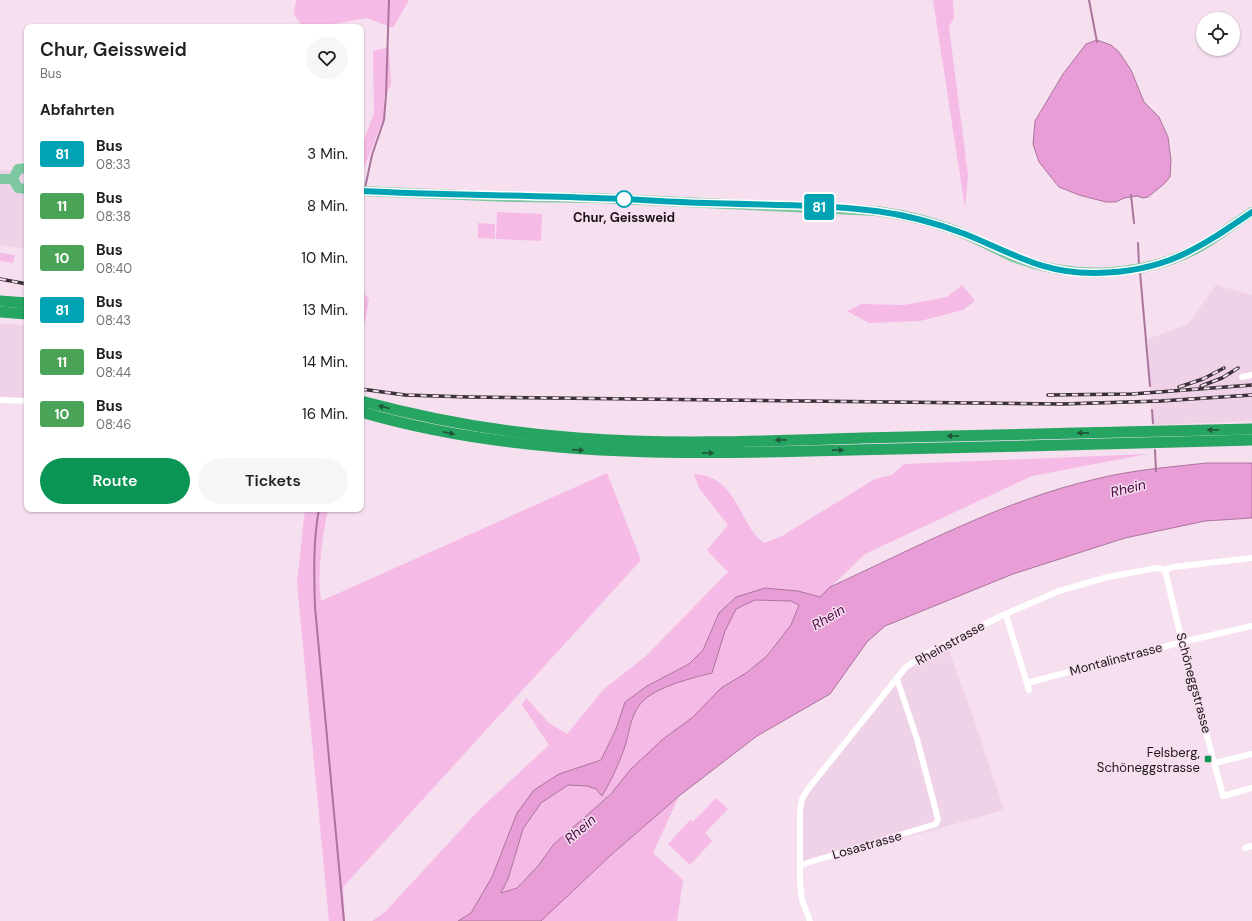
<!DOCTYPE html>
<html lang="de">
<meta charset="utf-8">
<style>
body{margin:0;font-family:"DM Sans",sans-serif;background:#f6f6f6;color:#202124;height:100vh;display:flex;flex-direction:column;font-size:15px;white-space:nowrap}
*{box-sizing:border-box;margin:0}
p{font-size:13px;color:#757577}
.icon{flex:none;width:22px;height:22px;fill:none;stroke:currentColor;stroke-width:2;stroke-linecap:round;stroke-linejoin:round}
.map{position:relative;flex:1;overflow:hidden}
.side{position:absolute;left:24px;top:24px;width:340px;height:488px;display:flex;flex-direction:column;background:#fff;border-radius:8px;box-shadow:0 1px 3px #0004}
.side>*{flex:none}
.badge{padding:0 8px;border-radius:3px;font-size:14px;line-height:26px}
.buttons{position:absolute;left:1196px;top:12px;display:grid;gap:8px}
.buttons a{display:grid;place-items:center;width:44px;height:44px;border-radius:50%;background:#fff;box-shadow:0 1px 3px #0004;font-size:20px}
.map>.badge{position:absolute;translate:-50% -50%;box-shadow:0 0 0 2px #fff}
h2{padding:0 16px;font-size:15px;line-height:36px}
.round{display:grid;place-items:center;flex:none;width:42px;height:42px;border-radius:21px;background:#f6f6f6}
.headline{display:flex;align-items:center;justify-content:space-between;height:68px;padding:0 16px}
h1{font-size:19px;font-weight:600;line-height:30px}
.primary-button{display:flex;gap:8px;margin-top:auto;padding:8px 16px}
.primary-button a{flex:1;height:46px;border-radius:24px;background:#0a9554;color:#fff;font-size:16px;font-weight:600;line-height:46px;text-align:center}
.primary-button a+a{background:#f6f6f6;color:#202124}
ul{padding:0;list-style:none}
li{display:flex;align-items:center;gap:12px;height:52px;padding:0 16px}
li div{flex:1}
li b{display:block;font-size:15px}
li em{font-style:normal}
li .badge{min-width:44px;font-weight:700;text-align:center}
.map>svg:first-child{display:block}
.built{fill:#efd2e7}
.green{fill:#f6bae7}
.water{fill:#e89dd6;stroke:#aa749d;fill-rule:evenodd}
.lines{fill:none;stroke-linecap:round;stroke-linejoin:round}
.stream{stroke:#aa749d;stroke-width:2}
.minor{stroke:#fff;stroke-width:6}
.primary{stroke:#7dc8a1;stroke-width:10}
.motorway{stroke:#26a462;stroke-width:11}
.rail-casing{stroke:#3b3239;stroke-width:3.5}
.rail{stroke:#f6dfef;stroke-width:2;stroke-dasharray:6;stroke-linecap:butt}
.oneway{fill:#20553a}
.line-casing{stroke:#fff;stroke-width:9}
.line{stroke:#00a3b4;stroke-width:6}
.stop-dot{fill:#fff;stroke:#00a3b4;stroke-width:2}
.poi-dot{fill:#0a9554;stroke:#f6dfef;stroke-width:1.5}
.labels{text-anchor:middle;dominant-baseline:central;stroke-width:3;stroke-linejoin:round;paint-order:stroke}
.stop-label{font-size:13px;font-weight:bold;fill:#1b1419;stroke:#f6dfef}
.street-label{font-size:13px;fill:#1b1419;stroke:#f6dfef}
.poi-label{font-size:13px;fill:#1b1419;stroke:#f6dfef;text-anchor:end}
.water-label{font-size:14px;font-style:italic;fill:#48053e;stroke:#f6dfef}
</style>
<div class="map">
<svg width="1252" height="921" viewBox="0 0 1252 921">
<rect width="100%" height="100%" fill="#f6dfef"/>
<g class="built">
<polygon points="0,170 27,170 27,249 0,245"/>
<polygon points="1216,285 1252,295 1252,421 1152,425 1148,339 1188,324"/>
<polygon points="0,324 27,325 27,404 0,403"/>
<polygon points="945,640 976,725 1004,810 797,868 797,809 802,794 909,662"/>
</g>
<g class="green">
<polygon points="296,0 409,0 393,28 367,18 317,27 303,27 294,15"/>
<polygon points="933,0 953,0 954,17 949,27 968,175 965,208"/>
<polygon points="389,47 391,85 384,97 384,117 361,176 361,148 374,113 373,51"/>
<polygon points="497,212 542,214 541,241 496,239"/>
<polygon points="478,223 495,224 495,239 478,238"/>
<polygon points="0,253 15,255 13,263 0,261"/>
<polygon points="962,285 975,301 963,310 920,321 869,323 847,311 861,304 904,305 947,297"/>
<polygon points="361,290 369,299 361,344"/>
<path d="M1147,454L1032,476L865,554L820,597L798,591L765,588L719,613L703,650L689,664L647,686L625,702L616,729L601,760L559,774L517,813L492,877L471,913L458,921H372L385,912L480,809L549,745L522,705L526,698L549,723L567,734L604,689L646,656L728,572L707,550L728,525L699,488L694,474C729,476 735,504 751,529C754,534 759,539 764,543L782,536L875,479L892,475L904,464Z"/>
<path d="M607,473L641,560L343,887L345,921H329L297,583L305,509H328C322,538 317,572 321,601Z"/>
<path d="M755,600L791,601L799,604L791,625L767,656L746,673L721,688L693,717L663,739L611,794L554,844L538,866L517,888L501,893L508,879L523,829L541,803L568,785L587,786L596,789L602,796C610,778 619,761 626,742C631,729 631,714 641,703C655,687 692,678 712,673L725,631L736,609Z"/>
<polygon points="679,796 653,853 683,880 677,921 541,921 611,855"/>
<polygon points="716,798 728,809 705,833 712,841 690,865 668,844 690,820 693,822"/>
</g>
<g class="water">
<polygon points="1097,40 1111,45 1119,52 1131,70 1144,102 1159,117 1168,137 1171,160 1170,177 1164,184 1148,197 1143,198 1137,196 1124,198 1116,202 1106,202 1079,195 1059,187 1039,162 1033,144 1035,121 1063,74 1086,44"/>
<path d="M1207,463H1252V518L1205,521L1125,538L1013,574L885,626L867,642L830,694L757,736L679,796L611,855L541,921H458L471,913L492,877L517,813L534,790L559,774L601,760L616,729L625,702L647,686L689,664L703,650L719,613L736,597L765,588L798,591L820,597L830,587C915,548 1004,500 1096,479C1132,470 1170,467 1207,463ZM755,600L791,601L799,605L791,625L767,656L746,673L721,688L693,717L663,739L630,770L611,794L554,844L538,866L517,888L501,893L508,879L523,829L541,803L568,785L587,786L596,789L602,796C612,779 620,762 626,743C630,729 631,715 641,703C655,687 692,678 712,673L725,631L736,609Z"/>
</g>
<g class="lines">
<g class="stream">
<polyline points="1089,0 1097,42"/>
<polyline points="365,188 372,155 384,120 386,95 389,0"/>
<polyline points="1131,195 1134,223"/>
<polyline points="361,205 364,194"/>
<polyline points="1138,243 1139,266"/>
<polyline points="1140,272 1150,386"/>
<polyline points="1152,410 1153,423"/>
<polyline points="1155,450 1156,471"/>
<path d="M319,509C313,541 314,574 315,607L344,921"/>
</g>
<g class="minor">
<polyline points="1242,377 1252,375"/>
<polyline points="0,400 27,401"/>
<polyline points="1165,570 1182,642 1223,796 1252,788"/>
<polyline points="1006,615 1029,690"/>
<polyline points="1027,683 1182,642 1252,626"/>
<polyline points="1215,763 1252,754"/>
<polyline points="1245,848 1252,846"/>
<polyline points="800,865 936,824 938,819 917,739 897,679"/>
<polyline points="810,921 802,900 800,882 800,811 802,799 808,789 906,667 926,654 999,617 1059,591 1108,577 1157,568 1165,570 1173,567 1252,558"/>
</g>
<g class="primary">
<polyline points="27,168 18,169 13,179 18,188 27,189"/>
<polyline points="0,179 13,179"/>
<path d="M361,191L513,197L596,198L877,211C908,215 938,223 967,235C982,242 996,249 1011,256C1070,280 1139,278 1196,249C1216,238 1233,224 1252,212"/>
</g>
<g class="motorway">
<polyline points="0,301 27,303"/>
<polyline points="0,312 27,314"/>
<path d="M361,401C432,420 504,433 578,438C672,445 767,441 861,438C991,435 1122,432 1252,429"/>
<path d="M361,412C522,459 687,454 852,450C985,447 1119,444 1252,440"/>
</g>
<defs>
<g id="rail">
<polyline points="0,279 27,284"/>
<polyline points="1201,386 1222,378 1238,368"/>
<polyline points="1179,387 1203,379 1224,368"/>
<polyline points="361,389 405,395 468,397 1062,404 1161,401 1252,395"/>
<polyline points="1048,395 1132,394 1252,385"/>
</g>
</defs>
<use href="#rail" class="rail-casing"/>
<use href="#rail" class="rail"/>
</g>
<defs><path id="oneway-solid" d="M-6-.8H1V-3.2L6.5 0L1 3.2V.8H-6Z"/></defs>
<g class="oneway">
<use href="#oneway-solid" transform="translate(384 407) rotate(-166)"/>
<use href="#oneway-solid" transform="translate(1213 430) rotate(179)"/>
<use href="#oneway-solid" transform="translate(449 433) rotate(11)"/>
<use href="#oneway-solid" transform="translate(1083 433) rotate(179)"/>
<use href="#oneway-solid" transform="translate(953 436) rotate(179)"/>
<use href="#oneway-solid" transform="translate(781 440) rotate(179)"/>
<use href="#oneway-solid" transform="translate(578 450) rotate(4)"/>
<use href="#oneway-solid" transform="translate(838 450) rotate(-1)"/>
<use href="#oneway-solid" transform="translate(708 453) rotate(-1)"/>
</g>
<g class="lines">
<defs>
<path id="line" d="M361,191C439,195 518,195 596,198C633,199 669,202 706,203C763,205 820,204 876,211C907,215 936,223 965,234C1012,253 1043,274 1096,273C1165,272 1198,249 1252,212"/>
</defs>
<use href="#line" class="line-casing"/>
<use href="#line" class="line"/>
</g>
<circle class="stop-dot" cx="624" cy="199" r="8"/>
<rect class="poi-dot" x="1204" y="755" width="8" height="8" rx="2"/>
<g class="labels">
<g class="stop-label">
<text x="624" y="217">Chur, Geissweid</text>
</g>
<g class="street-label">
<text transform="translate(950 643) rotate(-29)">Rheinstrasse</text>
<text transform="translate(1116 659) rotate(-15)">Montalinstrasse</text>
<text transform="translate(1194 683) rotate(75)">Schöneggstrasse</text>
<text transform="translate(867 845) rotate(-16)">Losastrasse</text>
</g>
<g class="poi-label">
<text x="1200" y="752">Felsberg,<tspan x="1200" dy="15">Schöneggstrasse</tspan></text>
</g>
<g class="water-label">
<text transform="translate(1128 488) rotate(-14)">Rhein</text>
<text transform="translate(828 617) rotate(-31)">Rhein</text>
<text transform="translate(580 829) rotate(-41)">Rhein</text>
</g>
</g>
</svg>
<div class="buttons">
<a><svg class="icon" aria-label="locate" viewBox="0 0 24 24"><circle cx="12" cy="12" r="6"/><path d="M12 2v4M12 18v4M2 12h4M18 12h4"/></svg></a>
</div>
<b class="badge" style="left:819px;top:207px;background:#00a3b4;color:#fff">81</b>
<section class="side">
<div class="headline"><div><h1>Chur, Geissweid</h1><p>Bus</p></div><a class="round"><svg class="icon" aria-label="heart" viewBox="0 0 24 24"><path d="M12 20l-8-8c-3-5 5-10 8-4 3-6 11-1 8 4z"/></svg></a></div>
<h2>Abfahrten</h2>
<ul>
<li><span class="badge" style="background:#00a3b4;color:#fff">81</span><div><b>Bus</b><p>08:33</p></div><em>3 Min.</em></li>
<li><span class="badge" style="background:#4aa356;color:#fff">11</span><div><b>Bus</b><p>08:38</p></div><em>8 Min.</em></li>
<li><span class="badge" style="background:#4aa356;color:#fff">10</span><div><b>Bus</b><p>08:40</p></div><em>10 Min.</em></li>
<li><span class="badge" style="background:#00a3b4;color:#fff">81</span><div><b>Bus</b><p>08:43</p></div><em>13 Min.</em></li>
<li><span class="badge" style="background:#4aa356;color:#fff">11</span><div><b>Bus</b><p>08:44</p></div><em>14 Min.</em></li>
<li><span class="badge" style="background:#4aa356;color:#fff">10</span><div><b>Bus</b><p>08:46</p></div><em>16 Min.</em></li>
</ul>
<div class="primary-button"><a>Route</a><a>Tickets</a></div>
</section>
</div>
